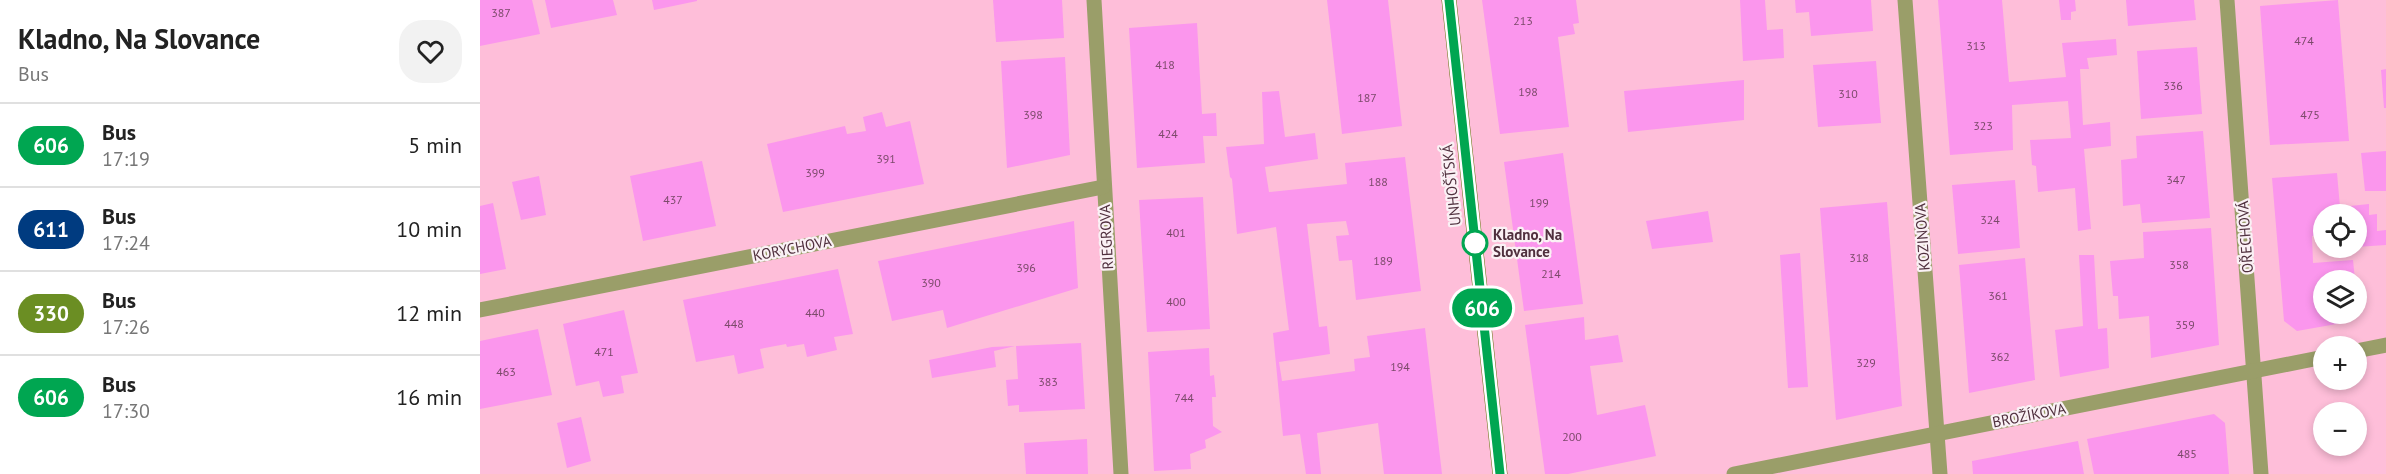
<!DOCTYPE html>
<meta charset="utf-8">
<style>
body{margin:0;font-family:"PT Sans",sans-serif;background:#f2f2f2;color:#222;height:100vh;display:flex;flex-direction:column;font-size:22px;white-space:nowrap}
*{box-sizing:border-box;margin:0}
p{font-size:20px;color:#767676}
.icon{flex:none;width:33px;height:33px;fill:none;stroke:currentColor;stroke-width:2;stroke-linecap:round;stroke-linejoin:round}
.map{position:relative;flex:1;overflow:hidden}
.side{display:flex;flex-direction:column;background:#fff;width:480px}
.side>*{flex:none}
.badge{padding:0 12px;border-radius:20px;font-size:21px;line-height:39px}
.buttons{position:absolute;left:1833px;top:204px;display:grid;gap:12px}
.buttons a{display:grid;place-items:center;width:54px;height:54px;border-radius:50%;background:#fff;box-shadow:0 3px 9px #0003;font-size:30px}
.map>.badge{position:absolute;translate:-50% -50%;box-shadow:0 0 0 3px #fff}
.round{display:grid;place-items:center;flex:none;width:63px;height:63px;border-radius:24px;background:#f2f2f2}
.summary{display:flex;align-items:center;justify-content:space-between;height:102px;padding:0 18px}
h1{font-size:28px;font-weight:800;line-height:45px}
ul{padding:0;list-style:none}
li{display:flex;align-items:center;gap:18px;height:84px;padding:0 18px;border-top:2px solid #e0e0e0}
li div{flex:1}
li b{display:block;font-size:22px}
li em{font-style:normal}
li .badge{min-width:66px;font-weight:700;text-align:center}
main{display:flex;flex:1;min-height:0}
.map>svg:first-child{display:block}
.building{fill:#fb96ed}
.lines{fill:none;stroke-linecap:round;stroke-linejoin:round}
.minor{stroke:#9a9e69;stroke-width:15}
.major{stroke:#6b6e10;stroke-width:15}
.line-casing{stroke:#fff;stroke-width:14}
.line{stroke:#00a651;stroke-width:9}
.stop-dot{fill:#fff;stroke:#00a651;stroke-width:3}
.labels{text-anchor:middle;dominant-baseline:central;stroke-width:4.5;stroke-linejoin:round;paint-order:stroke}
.number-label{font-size:12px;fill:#7b4a6a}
.street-label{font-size:15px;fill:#50303e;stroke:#faf1f5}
.stop-label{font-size:15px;font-weight:bold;fill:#50303e;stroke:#faf1f5;text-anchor:start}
</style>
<main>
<section class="side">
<div class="summary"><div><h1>Kladno, Na Slovance</h1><p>Bus</p></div><a class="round"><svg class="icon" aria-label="heart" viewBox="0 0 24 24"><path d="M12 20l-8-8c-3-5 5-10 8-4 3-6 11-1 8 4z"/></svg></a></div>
<ul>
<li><span class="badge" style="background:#00a651;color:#fff">606</span><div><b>Bus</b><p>17:19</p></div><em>5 min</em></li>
<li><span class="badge" style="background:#003b80;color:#fff">611</span><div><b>Bus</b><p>17:24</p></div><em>10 min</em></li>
<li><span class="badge" style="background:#6b8e23;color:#fff">330</span><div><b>Bus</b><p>17:26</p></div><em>12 min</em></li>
<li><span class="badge" style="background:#00a651;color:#fff">606</span><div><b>Bus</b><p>17:30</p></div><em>16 min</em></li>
</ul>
</section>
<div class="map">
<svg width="1906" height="474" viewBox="0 0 1906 474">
<rect width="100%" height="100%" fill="#febed9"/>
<g class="building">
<polygon points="0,0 52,0 60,34 0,46"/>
<polygon points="65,0 133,0 137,15 71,28"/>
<polygon points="172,0 217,0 217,1 174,10"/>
<polygon points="513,0 582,0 584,38 516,42"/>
<polygon points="847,0 908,0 922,126 862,134"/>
<polygon points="1002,0 1096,0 1099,23 1093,24 1095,34 1078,37 1089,127 1020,134"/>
<polygon points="1260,0 1285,0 1287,30 1303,29 1304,58 1263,61"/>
<polygon points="1315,0 1391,0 1393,31 1331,36 1329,12 1316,13"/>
<polygon points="1458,0 1522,0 1529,82 1586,77 1582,43 1636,39 1637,55 1607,58 1609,69 1600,69 1603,125 1630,122 1631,146 1604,149 1611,229 1598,231 1595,188 1558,192 1556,166 1552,165 1550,140 1591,138 1588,101 1532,105 1533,150 1470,155"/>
<polygon points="1579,0 1595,0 1596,11 1591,12 1591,20 1581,20"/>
<polygon points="1646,0 1714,0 1716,20 1648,26"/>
<polygon points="1858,0 1869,141 1790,145 1780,6"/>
<polygon points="717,23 722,114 736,113 737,136 723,136 725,163 657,168 649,28"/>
<polygon points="1717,47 1722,114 1661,119 1657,51"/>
<polygon points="585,57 590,155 527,168 521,61"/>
<polygon points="1396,61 1401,123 1338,127 1333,65"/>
<polygon points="1906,69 1906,108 1904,108 1901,70"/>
<polygon points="1264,80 1264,120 1148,132 1144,91"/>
<polygon points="799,91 805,137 835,133 838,159 785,167 789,192 867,184 865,163 925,157 941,291 876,300 872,260 859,261 856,236 869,235 866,221 827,224 839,327 847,326 850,354 799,362 802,381 875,371 874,359 890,357 887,336 945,328 962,474 904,474 898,423 837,433 841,474 826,474 820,434 803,436 793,333 809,330 796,227 757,234 752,179 750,177 746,147 784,144 782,92"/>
<polygon points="402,112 406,127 430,121 444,184 303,212 287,144 365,126 367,134 386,131 383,117"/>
<polygon points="1723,131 1730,218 1662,223 1660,204 1643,206 1641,160 1657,158 1656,136"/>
<polygon points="1906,151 1906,191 1885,191 1881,153"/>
<polygon points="1083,153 1103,304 1044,311 1024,162"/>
<polygon points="222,161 236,226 163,241 150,176"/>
<polygon points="1857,173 1860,207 1889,204 1889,215 1897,214 1897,231 1906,230 1906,245 1876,247 1876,214 1844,214 1844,235 1832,236 1833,263 1873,260 1875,280 1844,280 1844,314 1867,314 1868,322 1817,331 1804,321 1792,178"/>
<polygon points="59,176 66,215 41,220 32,182"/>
<polygon points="1535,180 1540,248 1478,254 1472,185"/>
<polygon points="723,197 730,329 667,332 659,200"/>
<polygon points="1407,202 1422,406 1356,420 1340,208"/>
<polygon points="13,203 26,269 0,274 0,206"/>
<polygon points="1228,211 1233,242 1172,249 1166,221"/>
<polygon points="594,221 598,288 467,328 463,310 412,321 398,261"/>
<polygon points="1731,228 1739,345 1671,358 1669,316 1639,319 1638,296 1633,296 1630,261 1664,258 1663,232"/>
<polygon points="1320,253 1328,387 1308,388 1300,255"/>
<polygon points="1599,255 1614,255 1618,329 1627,328 1629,368 1580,377 1575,330 1603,326"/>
<polygon points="1545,258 1555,380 1489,393 1479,265"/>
<polygon points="358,269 373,334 354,337 357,350 327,357 324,344 307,347 306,344 280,349 284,368 258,374 254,355 216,362 203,300"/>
<polygon points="144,310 158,373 141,376 144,393 123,397 119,381 96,386 83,324"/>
<polygon points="1104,317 1105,340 1138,335 1143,362 1110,366 1117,415 1165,405 1176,456 1088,474 1065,474 1045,325"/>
<polygon points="58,329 72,395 0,409 0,341"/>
<polygon points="601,343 605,409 539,412 539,405 528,406 526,380 538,379 536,346"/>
<polygon points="535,346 514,351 516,367 452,378 449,360 512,347"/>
<polygon points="729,348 730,376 734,375 736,397 732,397 733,426 742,432 725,440 726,448 710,454 711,469 674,471 668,352"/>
<polygon points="1734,414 1745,423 1749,474 1614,474 1607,439"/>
<polygon points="101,417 111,461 87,468 77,423"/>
<polygon points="607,439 608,474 546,474 544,443"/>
<polygon points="1598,441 1604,474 1493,474 1492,461"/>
</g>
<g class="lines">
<g class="minor">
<polyline points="614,0 641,474"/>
<polyline points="1425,0 1460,474"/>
<polyline points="1747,0 1781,474"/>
<polyline points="0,310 623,187"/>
<polyline points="1876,351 1906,345"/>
<polyline points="1254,474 1844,357"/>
</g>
<polyline class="major" points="969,0 1020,474"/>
</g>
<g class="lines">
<defs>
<polyline id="line" points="969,0 1020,474"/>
</defs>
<use href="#line" class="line-casing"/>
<use href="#line" class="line"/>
</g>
<circle class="stop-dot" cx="995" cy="243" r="12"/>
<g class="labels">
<g class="number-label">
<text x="21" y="12">387</text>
<text x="1043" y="20">213</text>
<text x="1824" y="40">474</text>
<text x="1496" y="45">313</text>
<text x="685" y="64">418</text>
<text x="1693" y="85">336</text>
<text x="1048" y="91">198</text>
<text x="1368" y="93">310</text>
<text x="887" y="97">187</text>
<text x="553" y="114">398</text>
<text x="1830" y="114">475</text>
<text x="1503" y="125">323</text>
<text x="688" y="133">424</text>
<text x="406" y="158">391</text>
<text x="335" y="172">399</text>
<text x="1696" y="179">347</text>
<text x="898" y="181">188</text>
<text x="193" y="199">437</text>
<text x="1059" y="202">199</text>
<text x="1510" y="219">324</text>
<text x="696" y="232">401</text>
<text x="1379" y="257">318</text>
<text x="903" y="260">189</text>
<text x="1699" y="264">358</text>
<text x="546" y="267">396</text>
<text x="1071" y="273">214</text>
<text x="451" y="282">390</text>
<text x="1518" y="295">361</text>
<text x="696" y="301">400</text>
<text x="335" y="312">440</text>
<text x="254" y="323">448</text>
<text x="1705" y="324">359</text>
<text x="124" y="351">471</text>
<text x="1520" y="356">362</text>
<text x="1386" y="362">329</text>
<text x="920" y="366">194</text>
<text x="26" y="371">463</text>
<text x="568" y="381">383</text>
<text x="704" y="397">744</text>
<text x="1092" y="436">200</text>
<text x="1707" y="453">485</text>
</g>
<g class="street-label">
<text transform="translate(971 185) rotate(-96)">UNHOŠŤSKÁ</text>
<text transform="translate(626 237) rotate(-93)">RIEGROVA</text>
<text transform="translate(1442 237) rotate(-94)">KOZINOVA</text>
<text transform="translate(1765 237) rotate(-94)">OŘECHOVÁ</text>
<text transform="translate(312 248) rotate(-11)">KORYCHOVA</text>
<text transform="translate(1549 415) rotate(-11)">BROŽÍKOVA</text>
</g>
<g class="stop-label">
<text x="1013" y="234">Kladno, Na<tspan x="1013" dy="17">Slovance</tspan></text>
</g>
</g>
</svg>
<div class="buttons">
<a><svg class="icon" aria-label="locate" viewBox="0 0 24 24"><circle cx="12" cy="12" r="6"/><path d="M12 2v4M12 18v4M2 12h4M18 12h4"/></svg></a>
<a><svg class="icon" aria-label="layers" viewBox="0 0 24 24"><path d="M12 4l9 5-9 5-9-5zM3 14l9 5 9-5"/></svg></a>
<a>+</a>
<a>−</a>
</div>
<b class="badge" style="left:1002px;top:308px;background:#00a651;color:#fff">606</b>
</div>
</main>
